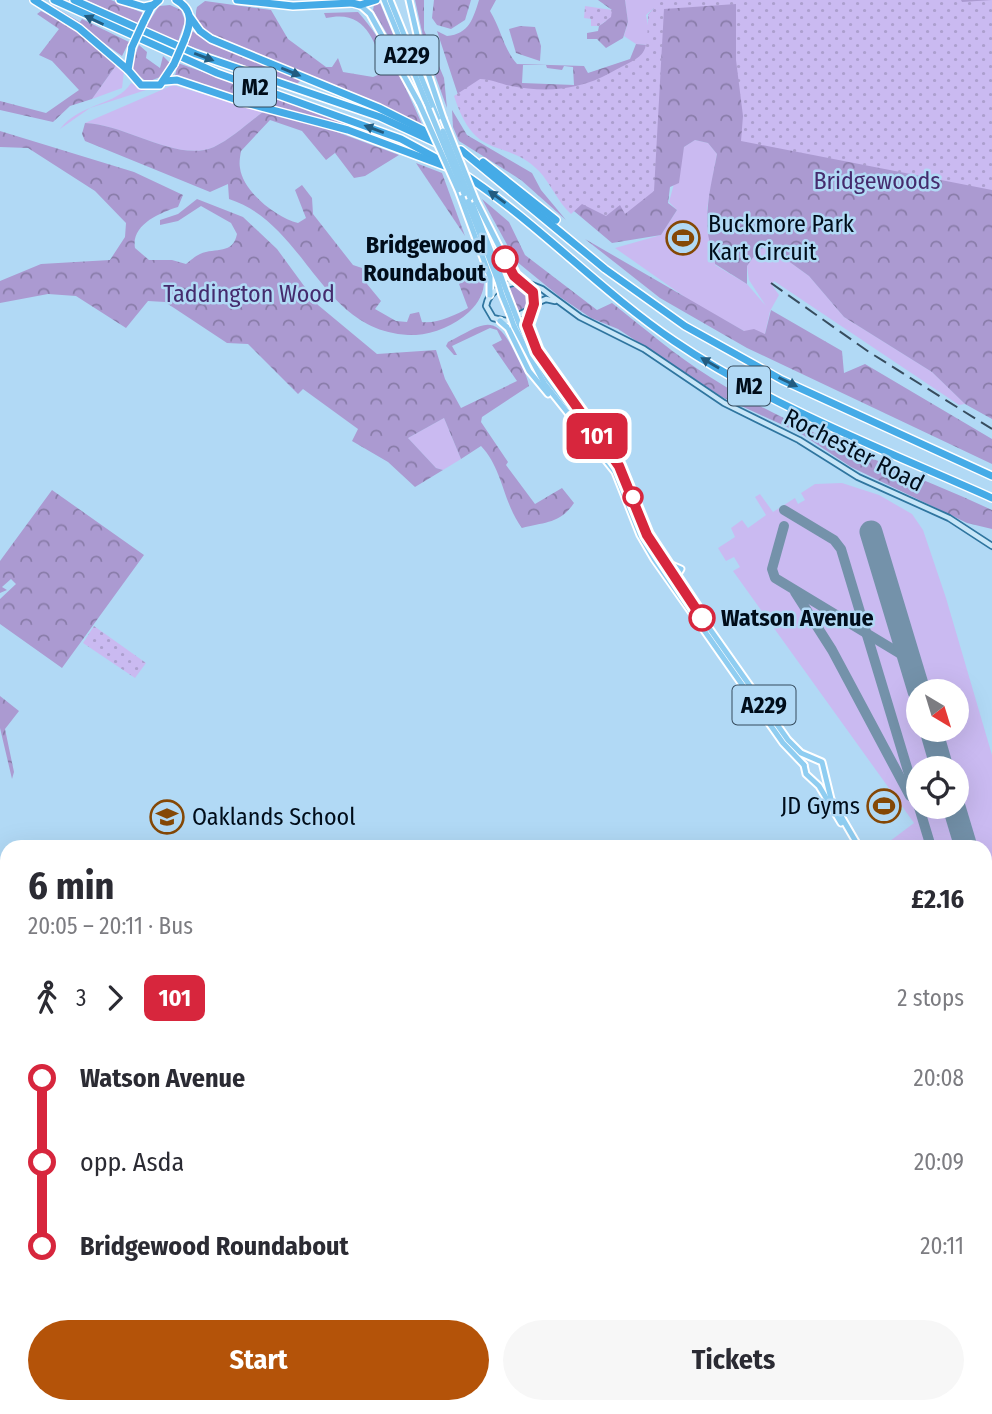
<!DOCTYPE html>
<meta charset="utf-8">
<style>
body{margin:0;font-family:"Fira Sans Condensed",sans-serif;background:#f7f7f7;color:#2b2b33;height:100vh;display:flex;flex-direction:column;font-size:26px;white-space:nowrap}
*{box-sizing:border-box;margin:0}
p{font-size:23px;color:#7c7c81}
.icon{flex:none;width:38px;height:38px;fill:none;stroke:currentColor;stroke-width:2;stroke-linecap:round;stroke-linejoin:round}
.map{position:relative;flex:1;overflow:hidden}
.drawer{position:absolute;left:0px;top:840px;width:992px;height:574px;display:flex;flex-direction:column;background:#fff;border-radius:21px 21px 0 0;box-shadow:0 7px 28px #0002}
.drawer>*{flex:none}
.badge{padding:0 14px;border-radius:10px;font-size:24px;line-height:46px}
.needle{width:46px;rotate:142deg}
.buttons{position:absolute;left:906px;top:679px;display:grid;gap:14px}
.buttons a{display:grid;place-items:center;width:63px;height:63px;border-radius:50%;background:#fff;box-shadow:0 7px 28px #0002;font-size:35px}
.map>.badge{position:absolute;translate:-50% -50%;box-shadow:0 0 0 4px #fff}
.legs{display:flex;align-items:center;gap:10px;height:77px;padding:0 28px;font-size:23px}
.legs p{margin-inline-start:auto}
.headline{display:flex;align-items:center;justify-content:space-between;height:119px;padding:0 28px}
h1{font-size:38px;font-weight:700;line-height:52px}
.action{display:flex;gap:14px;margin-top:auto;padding:14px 28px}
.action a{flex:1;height:80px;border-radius:42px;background:#b45309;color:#fff;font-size:28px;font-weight:700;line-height:80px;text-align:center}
.action a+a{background:#f7f7f7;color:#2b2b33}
ul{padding:0 28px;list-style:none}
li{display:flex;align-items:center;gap:24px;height:84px;font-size:26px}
li i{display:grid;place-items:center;width:10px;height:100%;margin:0 9px;background:currentColor}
li i::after{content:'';width:18px;height:18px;margin:-9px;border:5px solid;border-radius:50%;background:#fff}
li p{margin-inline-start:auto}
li:first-child i{background:linear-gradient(#0000 50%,currentColor 0)}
li:last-child i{background:linear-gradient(currentColor 50%,#0000 0)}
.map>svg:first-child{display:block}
.green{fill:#cabaf1;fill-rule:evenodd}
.forest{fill:url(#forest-crowns);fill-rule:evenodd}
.park{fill:url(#park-dots)}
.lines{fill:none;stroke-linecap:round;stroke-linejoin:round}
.taxiway{stroke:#7492aa;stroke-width:10}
.runway{stroke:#7492aa;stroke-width:23}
.secondary-casing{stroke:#2f759f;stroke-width:8}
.primary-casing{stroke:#fff;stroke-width:9}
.highway-casing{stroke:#fff;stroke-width:10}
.secondary{stroke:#c7e6f8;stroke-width:4.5}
.primary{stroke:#8fcdf1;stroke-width:5}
.highway{stroke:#45abe7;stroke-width:7}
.rail{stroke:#374c5e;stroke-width:2;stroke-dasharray:14 7;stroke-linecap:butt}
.primary-bridge-casing{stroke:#fff;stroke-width:9;stroke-linecap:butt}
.highway-bridge-casing{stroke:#fff;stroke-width:10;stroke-linecap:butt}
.primary-bridge{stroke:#8fcdf1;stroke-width:5}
.highway-bridge{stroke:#45abe7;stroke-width:7}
.oneway{fill:#225c80}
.line-1-casing{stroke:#fff;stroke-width:16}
.line-1{stroke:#d7263d;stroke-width:10}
.stop-1-dot{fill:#fff;stroke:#d7263d;stroke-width:3.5}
.labels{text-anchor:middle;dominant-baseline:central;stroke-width:5;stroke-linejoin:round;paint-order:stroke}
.shield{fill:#b1d9f5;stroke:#354a5c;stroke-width:2}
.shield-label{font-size:23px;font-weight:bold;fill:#000d1a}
.park-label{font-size:24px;fill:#452b6d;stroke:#b1d9f5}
.poi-label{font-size:24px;fill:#000d1a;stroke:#b1d9f5;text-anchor:start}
.stop-label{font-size:24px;font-weight:bold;fill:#000d1a;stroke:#b1d9f5;text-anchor:end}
.street-label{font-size:24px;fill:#000d1a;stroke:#b1d9f5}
</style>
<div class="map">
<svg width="992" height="1414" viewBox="0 0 992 1414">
<defs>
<pattern id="forest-crowns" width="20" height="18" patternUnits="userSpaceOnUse" patternTransform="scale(1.75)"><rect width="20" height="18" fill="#ab9ad1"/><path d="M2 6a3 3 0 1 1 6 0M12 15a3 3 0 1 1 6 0" fill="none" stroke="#897ca9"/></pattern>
<pattern id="park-dots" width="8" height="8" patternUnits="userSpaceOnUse" patternTransform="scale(1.75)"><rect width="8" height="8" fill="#cabaf1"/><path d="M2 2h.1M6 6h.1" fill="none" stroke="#ac9fce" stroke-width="1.8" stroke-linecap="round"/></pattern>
</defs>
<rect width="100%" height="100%" fill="#b1d9f5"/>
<g class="green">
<polygon points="625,0 654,0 654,8 646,15 650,36 646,45 636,44 624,36 628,22"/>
<polygon points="117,64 124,71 122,88 92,99"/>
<path d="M131,83L146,90L90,108L60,129C81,102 117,106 131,83Z"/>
<path d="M173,85L263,112C248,123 231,139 214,147C177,163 126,124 85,123Z"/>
<polygon points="695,140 708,143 717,154 707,209 715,265 747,284 766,306 749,280 747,266 759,249 769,247 809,276 844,317 932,372 965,404 959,405 774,281 772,285 779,295 770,311 765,334 744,331 692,302 615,248 661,235 677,210 669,202 684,147"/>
<polygon points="444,418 461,459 443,470 436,468 408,438"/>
<path d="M842,483L879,495L912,514L923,530L946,598L992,755V952L985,957V847H882L914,823L733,571L740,567L734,557L726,561L718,548L735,537L731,528L742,520L748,528L766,515L755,497L760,494L773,512L795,498L798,504L805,500L801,493L815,484ZM957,691V730H919V691ZM957,768V807H919V768Z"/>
<polygon points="7,1133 7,1197 0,1178 0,1136"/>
</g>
<g class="forest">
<polygon points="86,0 111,0 143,13 137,24"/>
<polygon points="415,0 424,0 424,30 444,78 447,108 426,50"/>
<polygon points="434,0 471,0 465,20 451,29 437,25 432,18"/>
<path d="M479,0H496L490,11C502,31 503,48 517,64L584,66L588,73L630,59L636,44L646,45L650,36L648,15L654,8V0H992V419L965,404L932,372L844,317L809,276L769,247L759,249L747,266V284L715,264C715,250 709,245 708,233C705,206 712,181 717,154L708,143L695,140L684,147L679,183L670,187L668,203L677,210L661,235L612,243L568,206L538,167L461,104L437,31L447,36C469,34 473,19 479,0ZM523,65H546L547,68L562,70L564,66L573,67L574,85L522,83Z"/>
<polygon points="598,0 625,0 628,22 623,38 606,48 597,39 587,39 587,33 598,31 599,26 606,21 612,10"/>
<path d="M205,1L271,10L288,39L326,67H332L338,58L343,72L373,77L385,72C374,40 366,9 326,18L324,13L358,12C386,43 405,86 422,124L218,37C205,30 192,23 197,7Z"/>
<polygon points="48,3 80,22 82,19 129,42 122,56"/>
<polygon points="380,3 382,8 407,68 373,10 374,5"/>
<polygon points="170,5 181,10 185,21 178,41 145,28 159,6"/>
<polygon points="41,11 72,27 117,64 92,99 70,106 53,122 0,110 0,101 46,113 79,90 52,61 39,55 59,29 37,14"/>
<polygon points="520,26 535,27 541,46 540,61 516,53 509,29"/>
<polygon points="192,31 207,41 301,80 297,84 187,45"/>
<polygon points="139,45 147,52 146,58 160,68 163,56 170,63 163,76 147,82 134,72 132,63"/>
<polygon points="178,63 380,136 220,92 175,76"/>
<polygon points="452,110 467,135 532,173 541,190 566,220 521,180 459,141 453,127"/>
<path d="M263,112L318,125L399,155L365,176L354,178L335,153L326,160L302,131L270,120L241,151C240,157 239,163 240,168C243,192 277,218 298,223L306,218L295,190L302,185L312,198L313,214L353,265L362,268L369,278L367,284L381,301L375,309L396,321L407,322L410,314L419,312L422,322C436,324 456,315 468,308L459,284L465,278L480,274L478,270L481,264C488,283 483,299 469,312C455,325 434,334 416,335C321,337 309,225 229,199L228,184L210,192L85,141L82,134L85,123C126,124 177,163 214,147C231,139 248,123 263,112Z"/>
<path d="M0,131L134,172L183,195L178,207C159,213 131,225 135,248L149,260H172L186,264C190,261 195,256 200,254C216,247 233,255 237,234L231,223L201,206L178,221L160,225V220L178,214L197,199L243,217L277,249L318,305L377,354L436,350L445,379L461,408L517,381L492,345L502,340L497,330L490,328L452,346L457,355H454L446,346L448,342C482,325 494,310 514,351C519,362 527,374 529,386L482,417L481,422L508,462L506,465L535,504L562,488L574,503C560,524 544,522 522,528C503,503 503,469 481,446L461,459L444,418L408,438L436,468L443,470L415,487L388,462L352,441L358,429L303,389L298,394L248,344L227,343L165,302L148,301L126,328L76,296L48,294L0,303V281L41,264L110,260L125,237L126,223L95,191L28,148L0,147Z"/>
<polygon points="416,163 442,173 465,236"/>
<path d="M482,199L509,222L525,255L597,310L612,303C644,328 676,356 710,377C798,433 898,467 992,510V529L967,523L851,467L800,433L722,397L618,329L591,318L560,297L516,261Z"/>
<polygon points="585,239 744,331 754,329 765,334 771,310 842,351 844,373 865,364 992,439 992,464 747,348 660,298"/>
<polygon points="522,285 529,291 530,300 524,310 517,313 508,287"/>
<polygon points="52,490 144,555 62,668 0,624 0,599 16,584 11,579 2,587 7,590 0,593 0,561"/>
<polygon points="0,696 19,711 5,729 14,772 12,779 0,728"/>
<polygon points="0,1286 7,1304 7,1360 0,1341"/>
<polygon points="237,1407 278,1407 283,1414 234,1414"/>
<polygon points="609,1407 687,1407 669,1414 608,1414"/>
<polygon points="742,1407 802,1407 801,1414 744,1414"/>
</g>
<g class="park">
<path d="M654,0H961L962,2L992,0V190L741,141L743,116L736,60V4L664,9L654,191L625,214L620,205L606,216L582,204L571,214C557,201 551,184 539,171C504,136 476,164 454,96L480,79C490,79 501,84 511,86C546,93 579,90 610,73C647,53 647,59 648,15L654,8Z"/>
<polygon points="585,6 612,10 611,17 599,26 591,26 591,19 584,18"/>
<polygon points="94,626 146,663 135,678 83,643"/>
<polygon points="4,1219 7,1267 3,1269 0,1262 0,1221"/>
</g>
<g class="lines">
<g class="taxiway">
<polyline points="784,510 834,540 841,549 931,847"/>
<polyline points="784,526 772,569 775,578 909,659"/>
<polyline points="795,592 832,650 910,796"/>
<polyline points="985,941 992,939"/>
</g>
<g class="runway">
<polyline points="871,532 919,691"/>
<polyline points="931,730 942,768"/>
<polyline points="954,807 966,847"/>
<polyline points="985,912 992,934"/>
</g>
<defs>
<g id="secondary">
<path d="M521,281L533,292L531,309L506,321L493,318L486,306C489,289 506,284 521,281Z"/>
<polyline points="527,283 542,289 580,317 644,349 724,403 799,440 858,477 949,518 992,546"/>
<polyline points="534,304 546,299 555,301"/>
</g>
<g id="primary">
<polyline points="384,0 429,109"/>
<polyline points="390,0 443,131"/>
<polyline points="409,0 421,52 443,118"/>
<polyline points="360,5 370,14 419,103"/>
<polyline points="458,190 490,277 490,295"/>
<polyline points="464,194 498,281"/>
<polyline points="470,198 502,279"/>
<polyline points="476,201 513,274 521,281"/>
<polyline points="507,293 514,311"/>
<polyline points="502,295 509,312"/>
<path d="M531,309C517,345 569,394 588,423"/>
<polyline points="500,321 508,328 529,371 548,394"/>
<polyline points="519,324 548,380 622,472 647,535 662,561 788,740 801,753 822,762 831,799 859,847"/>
<polyline points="514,326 544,383 615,472 640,535 654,559 783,743 804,765"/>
<polyline points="665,562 681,569 675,579"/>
<polyline points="804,765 806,774 819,786 841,823"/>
<polyline points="985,1053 992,1065"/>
<polyline points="985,1094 992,1093"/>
<polyline points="888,1407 889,1414"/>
</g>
<g id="highway">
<polyline points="34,0 79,28 128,70"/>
<polyline points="54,0 217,73 401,139 449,165"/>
<polyline points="74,0 196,54 380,117 441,145"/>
<polyline points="120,0 144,7 153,5"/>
<path d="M176,0C194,10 191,24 184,41"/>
<polyline points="237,0 293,6 351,3"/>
<polyline points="349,2 360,5 376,0"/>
<polyline points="190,17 200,31 211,39 379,108 445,141"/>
<polyline points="143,23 151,7 159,0"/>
<polyline points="132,47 128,70 141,85 160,85 174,64"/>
<polyline points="165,81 177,80 246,103 348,130 450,168"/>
<polyline points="461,150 605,269 685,326 782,380 992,476"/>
<polyline points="483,162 556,220"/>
<path d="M462,173C538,223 599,290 674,341C771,407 885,450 992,498"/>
</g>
</defs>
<use href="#secondary" class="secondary-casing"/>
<use href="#primary" class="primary-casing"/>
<use href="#highway" class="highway-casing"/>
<use href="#secondary" class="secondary"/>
<use href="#primary" class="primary"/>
<use href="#highway" class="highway"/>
<polyline class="rail" points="771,283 869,352 992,429"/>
<defs>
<g id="primary-bridge">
<polyline points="419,103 458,190"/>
<polyline points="429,109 464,194"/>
<polyline points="443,118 476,201"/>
<polyline points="443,131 470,198"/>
<polyline points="502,279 507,293"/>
<polyline points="498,281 502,295"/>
<polyline points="514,311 519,324"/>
<polyline points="509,312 514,326"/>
</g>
<g id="highway-bridge">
<polyline points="132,47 143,23"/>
<polyline points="174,64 184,41"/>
</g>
</defs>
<use href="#primary-bridge" class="primary-bridge-casing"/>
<use href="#highway-bridge" class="highway-bridge-casing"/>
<use href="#primary-bridge" class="primary-bridge"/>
<use href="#highway-bridge" class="highway-bridge"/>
</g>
<defs><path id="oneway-solid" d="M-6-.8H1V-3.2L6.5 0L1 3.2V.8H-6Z" transform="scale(1.75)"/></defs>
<g class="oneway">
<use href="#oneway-solid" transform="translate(94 20) rotate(-155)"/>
<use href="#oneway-solid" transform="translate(204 57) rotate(21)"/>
<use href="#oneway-solid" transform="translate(291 72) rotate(22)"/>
<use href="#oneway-solid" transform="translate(374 129) rotate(-159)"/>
<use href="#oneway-solid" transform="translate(497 197) rotate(-144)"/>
<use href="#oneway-solid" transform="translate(710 363) rotate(-150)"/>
<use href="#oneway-solid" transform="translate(788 382) rotate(26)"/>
</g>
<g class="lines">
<defs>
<polyline id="line-1" points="505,259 514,276 533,292 534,304 527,325 537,351 619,466 647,535 702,618"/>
</defs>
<use href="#line-1" class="line-1-casing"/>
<use href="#line-1" class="line-1"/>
</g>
<defs>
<symbol id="stadium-ring" viewBox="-11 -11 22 22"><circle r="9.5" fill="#b1d9f5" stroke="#854806" stroke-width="1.5"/><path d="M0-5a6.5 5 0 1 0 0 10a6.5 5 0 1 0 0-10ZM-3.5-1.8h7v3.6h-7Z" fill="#854806"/></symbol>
<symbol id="school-ring" viewBox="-11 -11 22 22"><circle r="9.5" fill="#b1d9f5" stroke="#854806" stroke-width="1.5"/><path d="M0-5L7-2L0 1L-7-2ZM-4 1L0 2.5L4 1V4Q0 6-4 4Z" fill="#854806"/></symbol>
</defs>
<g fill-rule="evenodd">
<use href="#stadium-ring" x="664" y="219" width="38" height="38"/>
<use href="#stadium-ring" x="865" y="787" width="38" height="38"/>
<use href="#school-ring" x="148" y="798" width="38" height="38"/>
</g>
<g class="stop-1-dot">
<circle cx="505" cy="259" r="12"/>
<circle cx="633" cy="497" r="9"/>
<circle cx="702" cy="618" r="12"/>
</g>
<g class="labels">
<g class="shield">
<rect x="375.5" y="35.5" width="63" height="39" rx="5"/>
<rect x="234" y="67.5" width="42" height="39" rx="5"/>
<rect x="728" y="366.5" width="42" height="39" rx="5"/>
<rect x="732.5" y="685.5" width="63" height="39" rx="5"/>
</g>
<g class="shield-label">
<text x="407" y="55">A229</text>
<text x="255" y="87">M2</text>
<text x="749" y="386">M2</text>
<text x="764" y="705">A229</text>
</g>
<g class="park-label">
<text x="877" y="181">Bridgewoods</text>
<text x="249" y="294">Taddington Wood</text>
</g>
<g class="poi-label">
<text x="708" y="224">Buckmore Park<tspan x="708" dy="28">Kart Circuit</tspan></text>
<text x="860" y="806" text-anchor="end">JD Gyms</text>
<text x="192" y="817">Oaklands School</text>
</g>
<g class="stop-label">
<text x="486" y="245">Bridgewood<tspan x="486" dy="28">Roundabout</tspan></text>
<text x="721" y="618" text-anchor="start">Watson Avenue</text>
</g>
<g class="street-label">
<text transform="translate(854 450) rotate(27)">Rochester Road</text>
</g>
</g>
</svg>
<div class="buttons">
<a><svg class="needle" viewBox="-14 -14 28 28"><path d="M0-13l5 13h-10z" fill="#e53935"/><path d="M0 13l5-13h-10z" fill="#7c7c81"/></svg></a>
<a><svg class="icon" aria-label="locate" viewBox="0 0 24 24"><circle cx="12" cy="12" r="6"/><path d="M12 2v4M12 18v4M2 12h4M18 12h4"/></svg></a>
</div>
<b class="badge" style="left:597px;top:436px;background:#d7263d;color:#fff">101</b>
<section class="drawer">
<div class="headline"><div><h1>6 min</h1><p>20:05 – 20:11 · Bus</p></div><b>£2.16</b></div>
<div class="legs"><svg class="icon" aria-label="walk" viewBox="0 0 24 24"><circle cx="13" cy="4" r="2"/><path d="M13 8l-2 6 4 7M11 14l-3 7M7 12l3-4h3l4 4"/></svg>3<svg class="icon" aria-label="forward" viewBox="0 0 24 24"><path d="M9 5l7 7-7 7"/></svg><b class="badge" style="background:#d7263d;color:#fff">101</b><p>2 stops</p></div>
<ul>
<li><i style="color:#d7263d"></i><b>Watson Avenue</b><p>20:08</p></li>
<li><i style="color:#d7263d"></i><span>opp. Asda</span><p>20:09</p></li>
<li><i style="color:#d7263d"></i><b>Bridgewood Roundabout</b><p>20:11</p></li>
</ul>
<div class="action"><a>Start</a><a>Tickets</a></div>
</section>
</div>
